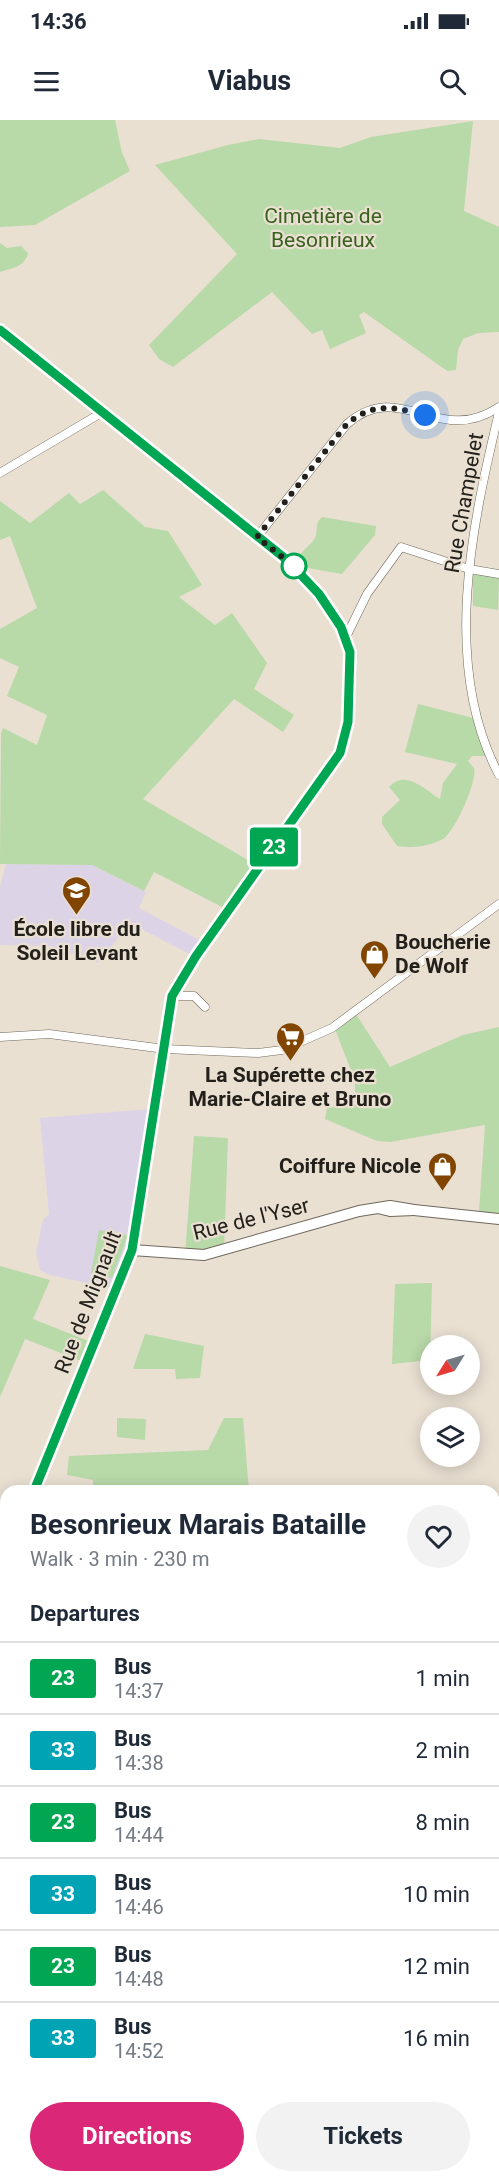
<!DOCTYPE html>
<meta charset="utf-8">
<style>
body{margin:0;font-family:Roboto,sans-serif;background:#f2f2f3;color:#1f2937;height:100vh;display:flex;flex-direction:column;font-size:22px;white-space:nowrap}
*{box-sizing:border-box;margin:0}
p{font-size:20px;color:#747a83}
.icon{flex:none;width:33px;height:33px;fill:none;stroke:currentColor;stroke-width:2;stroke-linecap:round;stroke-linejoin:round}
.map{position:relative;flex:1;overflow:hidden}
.panel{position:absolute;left:0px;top:1365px;width:500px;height:698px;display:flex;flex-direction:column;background:#fff;border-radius:18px 18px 0 0;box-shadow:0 3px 15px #0003}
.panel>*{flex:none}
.badge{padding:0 12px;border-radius:4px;font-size:21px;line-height:39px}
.needle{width:39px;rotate:233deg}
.controls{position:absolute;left:420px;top:1215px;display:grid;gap:12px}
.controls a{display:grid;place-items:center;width:60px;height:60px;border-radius:50%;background:#fff;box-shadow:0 3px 15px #0003;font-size:30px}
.you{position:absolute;width:30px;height:30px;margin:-15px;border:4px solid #fff;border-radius:50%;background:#1a73e8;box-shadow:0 0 0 9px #1a73e833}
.map>.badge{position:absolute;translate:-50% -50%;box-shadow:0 0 0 3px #fff}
h2{padding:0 30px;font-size:22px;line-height:54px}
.round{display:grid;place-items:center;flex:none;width:63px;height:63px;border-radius:32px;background:#f2f2f3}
.headline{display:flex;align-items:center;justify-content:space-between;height:102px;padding:0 30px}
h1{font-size:28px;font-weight:700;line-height:45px}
.primary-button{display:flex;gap:12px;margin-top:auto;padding:12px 30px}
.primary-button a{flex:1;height:69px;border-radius:36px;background:#db2777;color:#fff;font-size:24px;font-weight:700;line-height:69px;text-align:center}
.primary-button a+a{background:#f2f2f3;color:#1f2937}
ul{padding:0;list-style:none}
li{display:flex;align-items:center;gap:18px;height:72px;padding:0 30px;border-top:2px solid #e0e1e3}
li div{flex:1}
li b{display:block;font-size:22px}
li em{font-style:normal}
li .badge{min-width:66px;font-weight:700;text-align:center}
.status{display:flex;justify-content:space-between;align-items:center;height:42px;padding:0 30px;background:#fff;direction:ltr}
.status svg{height:16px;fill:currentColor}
header{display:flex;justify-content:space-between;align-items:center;height:78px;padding:0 30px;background:#fff;font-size:27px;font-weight:700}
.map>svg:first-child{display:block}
.education{fill:#ddd3e7}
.green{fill:#b8d9a8}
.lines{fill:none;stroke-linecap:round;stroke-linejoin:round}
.street-casing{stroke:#6f685c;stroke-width:9}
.secondary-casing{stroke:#6f685c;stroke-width:12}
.highway-casing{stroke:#6f685c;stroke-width:15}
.street{stroke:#fff;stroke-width:8}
.secondary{stroke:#fff;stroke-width:10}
.highway{stroke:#fff;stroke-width:14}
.line-casing{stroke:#fff;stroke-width:14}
.line{stroke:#00a651;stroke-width:9}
.walk{stroke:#23201b;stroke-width:6;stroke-dasharray:0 10.8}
.stop-dot{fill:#fff;stroke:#00a651;stroke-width:3}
.labels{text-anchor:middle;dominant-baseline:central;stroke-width:4.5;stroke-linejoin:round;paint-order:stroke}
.park-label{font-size:21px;fill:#37611d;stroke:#e9e0d2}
.street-label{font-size:21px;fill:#23201b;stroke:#e9e0d2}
.poi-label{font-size:21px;font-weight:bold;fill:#23201b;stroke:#e9e0d2}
</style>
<div class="status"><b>14:36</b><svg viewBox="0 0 49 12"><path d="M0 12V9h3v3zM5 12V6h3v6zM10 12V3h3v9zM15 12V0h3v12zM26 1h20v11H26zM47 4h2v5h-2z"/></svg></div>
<header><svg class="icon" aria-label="menu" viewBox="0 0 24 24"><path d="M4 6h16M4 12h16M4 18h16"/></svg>Viabus<svg class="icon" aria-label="search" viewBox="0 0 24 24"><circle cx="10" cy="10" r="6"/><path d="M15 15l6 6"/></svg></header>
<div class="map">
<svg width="499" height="2062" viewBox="0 0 499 2062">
<rect width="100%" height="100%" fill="#e9e0d2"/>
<g class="education">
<polygon points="6,744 92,745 146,772 139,788 205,823 195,837 130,803 98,843 51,826 0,825 0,767"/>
<polygon points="150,989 132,1111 112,1168 49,1155 40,1150 36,1133 43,1100 49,1094 40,998"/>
</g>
<g class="green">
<polygon points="0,0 115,0 122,33 130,51 35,105 0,107"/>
<polygon points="473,1 464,91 499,107 499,212 478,213 463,219 458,230 456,250 448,251 443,248 364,192 359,195 366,213 330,229 322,210 312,214 272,172 173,247 159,239 149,225 237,134 155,45 228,25 259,19 340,28 371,17"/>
<path d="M0,123L7,128L21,126L28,133C25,147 12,148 0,152Z"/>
<polygon points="103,370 145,407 168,411 202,465 179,477 215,505 232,493 267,543 254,569 294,595 283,612 234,579 143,679 260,747 228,790 154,752 144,771 92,745 0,744 1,614 3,608 37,625 47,595 7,576 19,547 0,538 0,509 37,488 10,416 0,420 0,381 30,403 69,373 80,384"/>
<path d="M322,397L376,406L375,415L342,454L302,447C292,433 313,427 316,415C318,407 315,403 322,397Z"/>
<polygon points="473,454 499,458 498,490 473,486"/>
<path d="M418,584L477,599L490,636H472L468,641C469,642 473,647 474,648C478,661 454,713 443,719C427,727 414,728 397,726L382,704V697L400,680L389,667C405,649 424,669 440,679L443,663L457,644L405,632Z"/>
<polygon points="356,894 390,947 463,915 499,907 499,1094 479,1091 485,1005 390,1022 377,1021 325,999 327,988 355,984 355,961 335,909"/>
<polygon points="194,1016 228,1018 224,1130 185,1134"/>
<polygon points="99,1110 128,1115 112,1158 91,1153"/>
<polygon points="0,1146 50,1160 33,1199 91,1222 84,1242 25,1219 0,1277"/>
<polygon points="432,1163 430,1240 392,1244 395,1164"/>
<polygon points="145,1214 204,1226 200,1258 176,1259 175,1249 133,1249"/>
<polygon points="117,1298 146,1299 145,1320 117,1317"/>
<polygon points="224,1298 243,1298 249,1371 93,1371 93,1360 67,1355 69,1336 208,1330"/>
<polygon points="499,1509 499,2008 494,2007 494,1510"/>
<polygon points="6,1646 6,1777 0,1776 0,1647"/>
<polygon points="0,1961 6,1962 6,2056 494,2056 499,2057 499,2062 0,2062"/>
</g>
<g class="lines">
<defs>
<g id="street">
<path d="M0,210L296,448C315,468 338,493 347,519C357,548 349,604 340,633L196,836L173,876L132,1130"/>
<path d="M499,292C472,405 441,546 499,655"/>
<polyline points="0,353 101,293"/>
<path d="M257,417L347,304C401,257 438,328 499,287"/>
<polyline points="346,517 367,474 401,427 469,449 499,454"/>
<polyline points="173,876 194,876 205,887"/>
<polyline points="0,917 49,914 165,929 258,933 282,930 332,908 499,784"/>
</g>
<g id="secondary">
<polyline points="414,1090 499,1099"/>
<polyline points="34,1371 132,1130 204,1135 359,1091 390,1086 414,1090 390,1091 378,1088"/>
<polyline points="0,1447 6,1436"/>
</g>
<g id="highway">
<polyline points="0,1924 6,1925"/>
<polyline points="0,1951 6,1952"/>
<polyline points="494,2017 499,2018"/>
<polyline points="494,2043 499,2045"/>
</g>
</defs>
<use href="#street" class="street-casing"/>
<use href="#secondary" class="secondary-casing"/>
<use href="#highway" class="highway-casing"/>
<use href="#street" class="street"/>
<use href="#secondary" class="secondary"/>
<use href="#highway" class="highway"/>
</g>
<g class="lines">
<defs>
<polyline id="line" points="0,210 287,440 319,474 341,507 350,532 348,602 340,633 196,836 172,876 132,1130 34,1371"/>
</defs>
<use href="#line" class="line-casing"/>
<use href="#line" class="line"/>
<path class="walk" d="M294,446L296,448L257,417L347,304C373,282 394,287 425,295"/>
</g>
<defs>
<symbol id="school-pin" viewBox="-11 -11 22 30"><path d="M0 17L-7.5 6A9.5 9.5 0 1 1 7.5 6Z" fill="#814500" stroke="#e9e0d2"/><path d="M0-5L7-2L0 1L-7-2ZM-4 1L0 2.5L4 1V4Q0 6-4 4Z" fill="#fff"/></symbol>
<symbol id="shop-pin" viewBox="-11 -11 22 30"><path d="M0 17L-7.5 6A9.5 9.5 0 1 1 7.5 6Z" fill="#814500" stroke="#e9e0d2"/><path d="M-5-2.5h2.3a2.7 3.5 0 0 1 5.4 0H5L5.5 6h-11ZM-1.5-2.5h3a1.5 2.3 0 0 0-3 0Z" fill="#fff"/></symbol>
<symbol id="supermarket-pin" viewBox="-11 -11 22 30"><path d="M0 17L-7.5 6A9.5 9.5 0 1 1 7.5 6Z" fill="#814500" stroke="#e9e0d2"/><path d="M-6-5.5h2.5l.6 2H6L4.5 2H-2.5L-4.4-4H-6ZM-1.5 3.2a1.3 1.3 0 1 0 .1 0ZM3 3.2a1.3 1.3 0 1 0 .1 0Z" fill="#fff"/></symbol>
</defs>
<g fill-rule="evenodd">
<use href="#school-pin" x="60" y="754" width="33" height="45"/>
<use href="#shop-pin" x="358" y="818" width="33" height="45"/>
<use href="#supermarket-pin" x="274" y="900" width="33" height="45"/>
<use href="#shop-pin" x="426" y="1030" width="33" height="45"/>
</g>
<circle class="stop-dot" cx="294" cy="446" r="12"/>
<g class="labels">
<g class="park-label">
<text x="323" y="96">Cimetière de<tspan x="323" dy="24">Besonrieux</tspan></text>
</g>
<g class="street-label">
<text transform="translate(464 383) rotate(-80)">Rue Champelet</text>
<text transform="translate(251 1099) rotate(-14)">Rue de l'Yser</text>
<text transform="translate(88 1182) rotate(-69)">Rue de Mignault</text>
</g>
<g class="poi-label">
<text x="77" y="809">École libre du<tspan x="77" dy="24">Soleil Levant</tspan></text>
<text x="395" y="822" text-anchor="start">Boucherie<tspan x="395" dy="24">De Wolf</tspan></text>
<text x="290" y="955">La Supérette chez<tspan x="290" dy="24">Marie-Claire et Bruno</tspan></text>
<text x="421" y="1046" text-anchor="end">Coiffure Nicole</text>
</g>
</g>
</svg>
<div class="controls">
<a><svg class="needle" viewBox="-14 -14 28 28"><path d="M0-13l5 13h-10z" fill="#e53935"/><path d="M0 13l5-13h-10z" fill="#747a83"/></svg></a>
<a><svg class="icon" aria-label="layers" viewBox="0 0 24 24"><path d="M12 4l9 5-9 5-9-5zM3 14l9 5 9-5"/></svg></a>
</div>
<div class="you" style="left:425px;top:295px"></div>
<b class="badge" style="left:274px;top:727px;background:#00a651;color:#fff">23</b>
<section class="panel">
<div class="headline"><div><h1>Besonrieux Marais Bataille</h1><p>Walk · 3 min · 230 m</p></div><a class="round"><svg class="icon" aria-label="heart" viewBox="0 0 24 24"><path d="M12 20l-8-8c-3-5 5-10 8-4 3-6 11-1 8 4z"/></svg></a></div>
<h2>Departures</h2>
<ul>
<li><span class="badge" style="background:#00a651;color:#fff">23</span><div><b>Bus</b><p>14:37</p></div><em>1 min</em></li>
<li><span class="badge" style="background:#00a3b4;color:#fff">33</span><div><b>Bus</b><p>14:38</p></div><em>2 min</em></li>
<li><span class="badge" style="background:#00a651;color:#fff">23</span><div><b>Bus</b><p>14:44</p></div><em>8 min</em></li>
<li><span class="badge" style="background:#00a3b4;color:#fff">33</span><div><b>Bus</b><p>14:46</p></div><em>10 min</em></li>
<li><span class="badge" style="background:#00a651;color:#fff">23</span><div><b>Bus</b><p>14:48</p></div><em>12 min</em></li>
<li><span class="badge" style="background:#00a3b4;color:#fff">33</span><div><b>Bus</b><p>14:52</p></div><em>16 min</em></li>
</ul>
<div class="primary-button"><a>Directions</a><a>Tickets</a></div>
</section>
</div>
